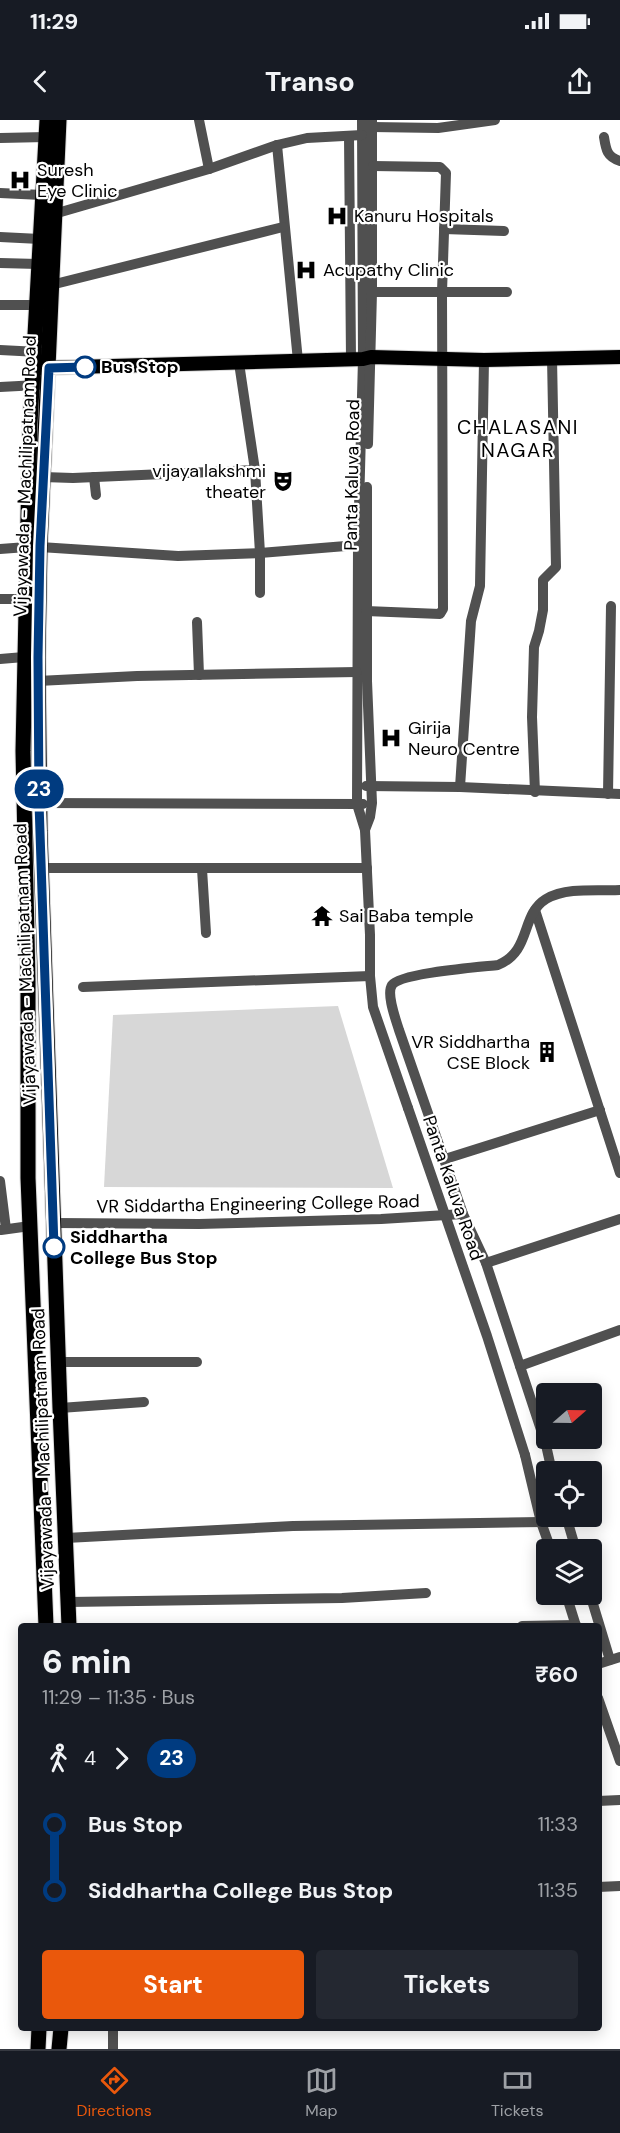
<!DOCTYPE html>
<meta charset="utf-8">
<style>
body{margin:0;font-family:"DM Sans",sans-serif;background:#242831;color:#f1f3f6;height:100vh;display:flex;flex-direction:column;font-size:22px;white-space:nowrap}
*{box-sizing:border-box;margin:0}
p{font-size:20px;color:#9ea1a6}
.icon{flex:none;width:33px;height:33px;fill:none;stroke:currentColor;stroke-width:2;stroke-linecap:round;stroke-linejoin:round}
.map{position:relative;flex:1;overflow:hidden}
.side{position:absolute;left:18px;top:1503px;width:584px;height:408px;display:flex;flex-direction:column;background:#171b24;border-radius:6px;box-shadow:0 3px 15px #0003}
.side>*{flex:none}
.badge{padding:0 12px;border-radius:20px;font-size:21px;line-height:39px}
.needle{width:39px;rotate:70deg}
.tools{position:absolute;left:536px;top:1263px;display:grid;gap:12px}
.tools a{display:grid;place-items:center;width:66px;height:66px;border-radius:6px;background:#171b24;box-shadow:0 3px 15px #0003;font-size:30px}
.map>.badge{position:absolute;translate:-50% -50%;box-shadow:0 0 0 3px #fff}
.legs{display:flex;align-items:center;gap:9px;height:66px;padding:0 24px;font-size:20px}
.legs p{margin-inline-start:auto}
.head{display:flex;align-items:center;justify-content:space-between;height:102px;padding:0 24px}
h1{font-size:33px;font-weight:800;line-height:45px}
.primary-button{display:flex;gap:12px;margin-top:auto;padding:12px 24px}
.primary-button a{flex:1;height:69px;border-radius:6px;background:#ea580c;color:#fff;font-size:24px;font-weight:800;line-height:69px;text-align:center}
.primary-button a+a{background:#242831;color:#f1f3f6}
ul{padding:0 24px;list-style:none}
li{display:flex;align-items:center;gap:21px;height:66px;font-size:22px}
li i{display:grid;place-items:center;width:9px;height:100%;margin:0 8px;background:currentColor}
li i::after{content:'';width:15px;height:15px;margin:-8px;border:4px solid;border-radius:50%;background:#171b24}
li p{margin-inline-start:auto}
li:first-child i{background:linear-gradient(#0000 50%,currentColor 0)}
li:last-child i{background:linear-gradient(currentColor 50%,#0000 0)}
.status{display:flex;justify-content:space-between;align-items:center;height:42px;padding:0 30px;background:#171b24;direction:ltr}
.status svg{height:16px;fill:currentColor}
header{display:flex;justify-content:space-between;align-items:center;height:78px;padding:0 24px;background:#171b24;font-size:27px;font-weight:800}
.tab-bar{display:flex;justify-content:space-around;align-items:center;height:84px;border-top:2px solid #363941;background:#171b24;font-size:16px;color:#9ea1a6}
.tab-bar a{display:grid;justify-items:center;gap:3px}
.tab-bar .on{color:#ea580c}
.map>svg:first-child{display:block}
.green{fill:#d7d7d7}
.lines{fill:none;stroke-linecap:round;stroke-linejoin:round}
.major-casing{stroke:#dbdbdb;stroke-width:16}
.highway-casing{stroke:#dbdbdb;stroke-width:17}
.minor{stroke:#505050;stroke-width:10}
.major{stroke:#000;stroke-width:14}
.highway{stroke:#000;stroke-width:15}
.minor-bridge{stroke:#505050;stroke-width:10}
.line-1-casing{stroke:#fff;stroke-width:14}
.line-1{stroke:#003b80;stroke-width:9}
.stop-1-dot{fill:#fff;stroke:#003b80;stroke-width:3}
.labels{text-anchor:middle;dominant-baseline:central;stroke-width:4.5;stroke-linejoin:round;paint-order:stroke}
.poi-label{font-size:18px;fill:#000;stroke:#fff;text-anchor:start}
.stop-label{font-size:18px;font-weight:bold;fill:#000;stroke:#fff;text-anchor:start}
.street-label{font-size:18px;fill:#000;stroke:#fff}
.neighbourhood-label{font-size:20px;letter-spacing:1.5px;fill:#000;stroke:#fff}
</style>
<div class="status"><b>11:29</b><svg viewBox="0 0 49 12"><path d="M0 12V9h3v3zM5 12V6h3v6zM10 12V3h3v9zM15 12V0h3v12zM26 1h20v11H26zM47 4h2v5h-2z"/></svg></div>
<header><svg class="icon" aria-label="back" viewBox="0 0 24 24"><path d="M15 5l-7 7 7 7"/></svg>Transo<svg class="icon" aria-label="share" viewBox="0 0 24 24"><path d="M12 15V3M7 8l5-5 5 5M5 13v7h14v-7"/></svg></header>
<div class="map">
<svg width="620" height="1929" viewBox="0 0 620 1929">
<rect width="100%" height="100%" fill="#fff"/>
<polygon class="green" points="338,886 393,1068 104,1067 113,895"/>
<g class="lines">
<defs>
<polyline id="major" points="38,248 363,239 371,237 484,240 620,237"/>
<g id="highway">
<polyline points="59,0 40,427 38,537 40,711 60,1288 69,1506"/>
<polyline points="46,1506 28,1058 28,861 23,631 30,304 47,0"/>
<polyline points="38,1929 39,1908"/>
<polyline points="59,1929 61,1908"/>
</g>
</defs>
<use href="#major" class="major-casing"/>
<use href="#highway" class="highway-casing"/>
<g class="minor">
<polyline points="199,0 209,49"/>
<polyline points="362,0 363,239 358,425 357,684 365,710 370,815 370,856 373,887 408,988"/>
<polyline points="372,7 438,8 495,0"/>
<polyline points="349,16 351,239"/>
<path d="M604,17C606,30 607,37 620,41"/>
<polyline points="0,18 46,17"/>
<polyline points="277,25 298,241"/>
<polyline points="0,73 42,75"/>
<polyline points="54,94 209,49 277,25 307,18 362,15"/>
<polyline points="444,109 504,111"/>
<polyline points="0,117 40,119"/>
<polyline points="0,143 38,144"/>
<polyline points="51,165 283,107"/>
<polyline points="372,172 507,172"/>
<polyline points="0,185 36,185"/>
<polyline points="0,230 39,232"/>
<polyline points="239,243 255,350 260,433 260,473"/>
<polyline points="0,267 38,265"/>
<polyline points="368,324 372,172 372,0"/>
<polyline points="43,357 73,358 255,350"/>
<polyline points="94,357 96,375"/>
<polyline points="40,427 178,436 260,433 358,425"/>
<polyline points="0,429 27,427"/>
<polyline points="0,479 25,479"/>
<polyline points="366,491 440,494 443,489 442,172 446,53 440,47 373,46"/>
<polyline points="197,502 199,555"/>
<polyline points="0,539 24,537"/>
<polyline points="38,561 137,556 357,552"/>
<polyline points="366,666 460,667 620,674"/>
<polyline points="460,667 471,501 480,466 484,240"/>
<polyline points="535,672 532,597 534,527 539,511 543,490 543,460 556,447 552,238"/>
<polyline points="608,674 611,486"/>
<polyline points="39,683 363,684"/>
<polyline points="365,710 370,697 372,683 367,561 367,367"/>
<polyline points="42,748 367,748"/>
<polyline points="202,749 206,813"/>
<polyline points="535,790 620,1053"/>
<polyline points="83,867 370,856"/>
<polyline points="445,1039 600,990"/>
<polyline points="0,1061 6,1109"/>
<polyline points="54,1103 199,1104 381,1099 463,1094"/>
<polyline points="1,1110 30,1106"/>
<polyline points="486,1143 620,1099"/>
<polyline points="58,1242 197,1242"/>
<polyline points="520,1246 620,1210"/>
<polyline points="60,1288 144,1282"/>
<polyline points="525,1335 541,1402 551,1430"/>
<path d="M552,1352L546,1325L486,1143L463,1094L399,910C396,900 386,874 392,865C400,853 480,847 498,845C532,831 520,795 546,779C567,767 597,771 620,770"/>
<polyline points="566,1396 576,1430"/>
<polyline points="66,1418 293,1406 541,1402"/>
<polyline points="566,1474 576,1506"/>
<polyline points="590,1474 610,1540"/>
<polyline points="69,1482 342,1478 426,1473"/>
<polyline points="522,1506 576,1505"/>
<polyline points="598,1544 620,1537"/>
<polyline points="598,1578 620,1641"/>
<polyline points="598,1681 620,1680"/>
<polyline points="598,1767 620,1766"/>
<polyline points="113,1929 113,1908"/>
</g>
<use href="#major" class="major"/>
<use href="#highway" class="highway"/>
<polyline class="minor-bridge" points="408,988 487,1216 525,1335"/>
</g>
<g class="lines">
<defs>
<polyline id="line-1" points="54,1127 39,683 38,537 40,426 49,248 85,247"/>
</defs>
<use href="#line-1" class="line-1-casing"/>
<use href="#line-1" class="line-1"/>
</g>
<defs>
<symbol id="hospital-bare" viewBox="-9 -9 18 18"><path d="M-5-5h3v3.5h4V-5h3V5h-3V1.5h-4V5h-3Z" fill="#000" stroke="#fff" stroke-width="2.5" paint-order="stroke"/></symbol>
<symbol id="theatre-bare" viewBox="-9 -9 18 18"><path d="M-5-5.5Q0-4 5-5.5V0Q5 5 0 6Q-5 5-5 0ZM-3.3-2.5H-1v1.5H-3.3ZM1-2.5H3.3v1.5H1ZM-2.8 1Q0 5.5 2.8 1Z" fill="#000" stroke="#fff" stroke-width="2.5" paint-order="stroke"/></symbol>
<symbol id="temple-bare" viewBox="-9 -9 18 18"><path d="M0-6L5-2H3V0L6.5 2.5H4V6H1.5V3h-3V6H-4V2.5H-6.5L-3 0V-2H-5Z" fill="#000" stroke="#fff" stroke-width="2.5" paint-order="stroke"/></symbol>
<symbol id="building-bare" viewBox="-9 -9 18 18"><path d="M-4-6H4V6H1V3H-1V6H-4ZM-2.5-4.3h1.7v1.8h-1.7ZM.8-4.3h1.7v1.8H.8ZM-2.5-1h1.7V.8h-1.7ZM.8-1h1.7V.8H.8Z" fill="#000" stroke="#fff" stroke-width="2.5" paint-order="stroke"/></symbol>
</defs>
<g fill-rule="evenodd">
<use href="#hospital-bare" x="5" y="45" width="30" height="30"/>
<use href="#hospital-bare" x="322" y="81" width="30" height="30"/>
<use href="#hospital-bare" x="291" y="135" width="30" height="30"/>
<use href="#theatre-bare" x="268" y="346" width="30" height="30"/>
<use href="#hospital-bare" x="376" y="603" width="30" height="30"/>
<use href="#temple-bare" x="307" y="781" width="30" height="30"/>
<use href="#building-bare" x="532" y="917" width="30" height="30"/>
</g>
<g class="stop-1-dot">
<circle cx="85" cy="247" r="10"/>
<circle cx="54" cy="1127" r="10"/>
</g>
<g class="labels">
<g class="poi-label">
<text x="37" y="50">Suresh<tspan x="37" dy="21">Eye Clinic</tspan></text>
<text x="354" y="96">Kanuru Hospitals</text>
<text x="323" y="150">Acupathy Clinic</text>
<text x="266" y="351" text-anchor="end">vijaya lakshmi<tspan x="266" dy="21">theater</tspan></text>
<text x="408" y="608">Girija<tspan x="408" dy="21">Neuro Centre</tspan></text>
<text x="339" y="796">Sai Baba temple</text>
<text x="530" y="922" text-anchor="end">VR Siddhartha<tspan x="530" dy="21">CSE Block</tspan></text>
</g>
<g class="stop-label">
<text x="101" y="247">Bus Stop</text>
<text x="70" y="1117">Siddhartha<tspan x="70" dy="21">College Bus Stop</tspan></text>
</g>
<g class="street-label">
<text transform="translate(352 355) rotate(-89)">Panta Kaluva Road</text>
<text transform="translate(25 356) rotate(-88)">Vijayawada - Machilipatnam Road</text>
<text transform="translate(25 844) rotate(-92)">Vijayawada - Machilipatnam Road</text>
<text transform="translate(453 1068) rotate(71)">Panta Kaluva Road</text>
<text transform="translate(258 1084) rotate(-1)">VR Siddartha Engineering College Road</text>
<text transform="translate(43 1329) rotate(-92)">Vijayawada - Machilipatnam Road</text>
</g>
<g class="neighbourhood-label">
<text x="518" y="307">CHALASANI<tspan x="518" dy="23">NAGAR</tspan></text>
</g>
</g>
</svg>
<div class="tools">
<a><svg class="needle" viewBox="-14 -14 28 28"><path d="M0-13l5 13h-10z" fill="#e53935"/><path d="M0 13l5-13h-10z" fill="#9ea1a6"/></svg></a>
<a><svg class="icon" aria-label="locate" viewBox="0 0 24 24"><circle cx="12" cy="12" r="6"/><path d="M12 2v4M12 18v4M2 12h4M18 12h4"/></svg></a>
<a><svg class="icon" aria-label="layers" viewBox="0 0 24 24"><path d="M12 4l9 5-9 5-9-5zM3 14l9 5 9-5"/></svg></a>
</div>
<b class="badge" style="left:39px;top:669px;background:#003b80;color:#fff">23</b>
<section class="side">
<div class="head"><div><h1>6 min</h1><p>11:29 – 11:35 · Bus</p></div><b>₹60</b></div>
<div class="legs"><svg class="icon" aria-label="walk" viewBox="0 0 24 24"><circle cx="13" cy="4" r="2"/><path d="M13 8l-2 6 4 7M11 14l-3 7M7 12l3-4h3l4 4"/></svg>4<svg class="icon" aria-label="forward" viewBox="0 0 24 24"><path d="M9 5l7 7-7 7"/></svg><b class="badge" style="background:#003b80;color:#fff">23</b></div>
<ul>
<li><i style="color:#003b80"></i><b>Bus Stop</b><p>11:33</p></li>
<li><i style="color:#003b80"></i><b>Siddhartha College Bus Stop</b><p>11:35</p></li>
</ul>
<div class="primary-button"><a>Start</a><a>Tickets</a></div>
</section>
</div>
<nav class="tab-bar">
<a class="on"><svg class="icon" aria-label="directions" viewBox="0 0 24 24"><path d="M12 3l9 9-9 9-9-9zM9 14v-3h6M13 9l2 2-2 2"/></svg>Directions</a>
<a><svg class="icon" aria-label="map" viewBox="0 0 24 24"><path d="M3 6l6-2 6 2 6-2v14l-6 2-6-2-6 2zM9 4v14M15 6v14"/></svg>Map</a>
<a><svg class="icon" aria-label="tickets" viewBox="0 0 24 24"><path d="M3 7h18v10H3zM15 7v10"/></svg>Tickets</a>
</nav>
